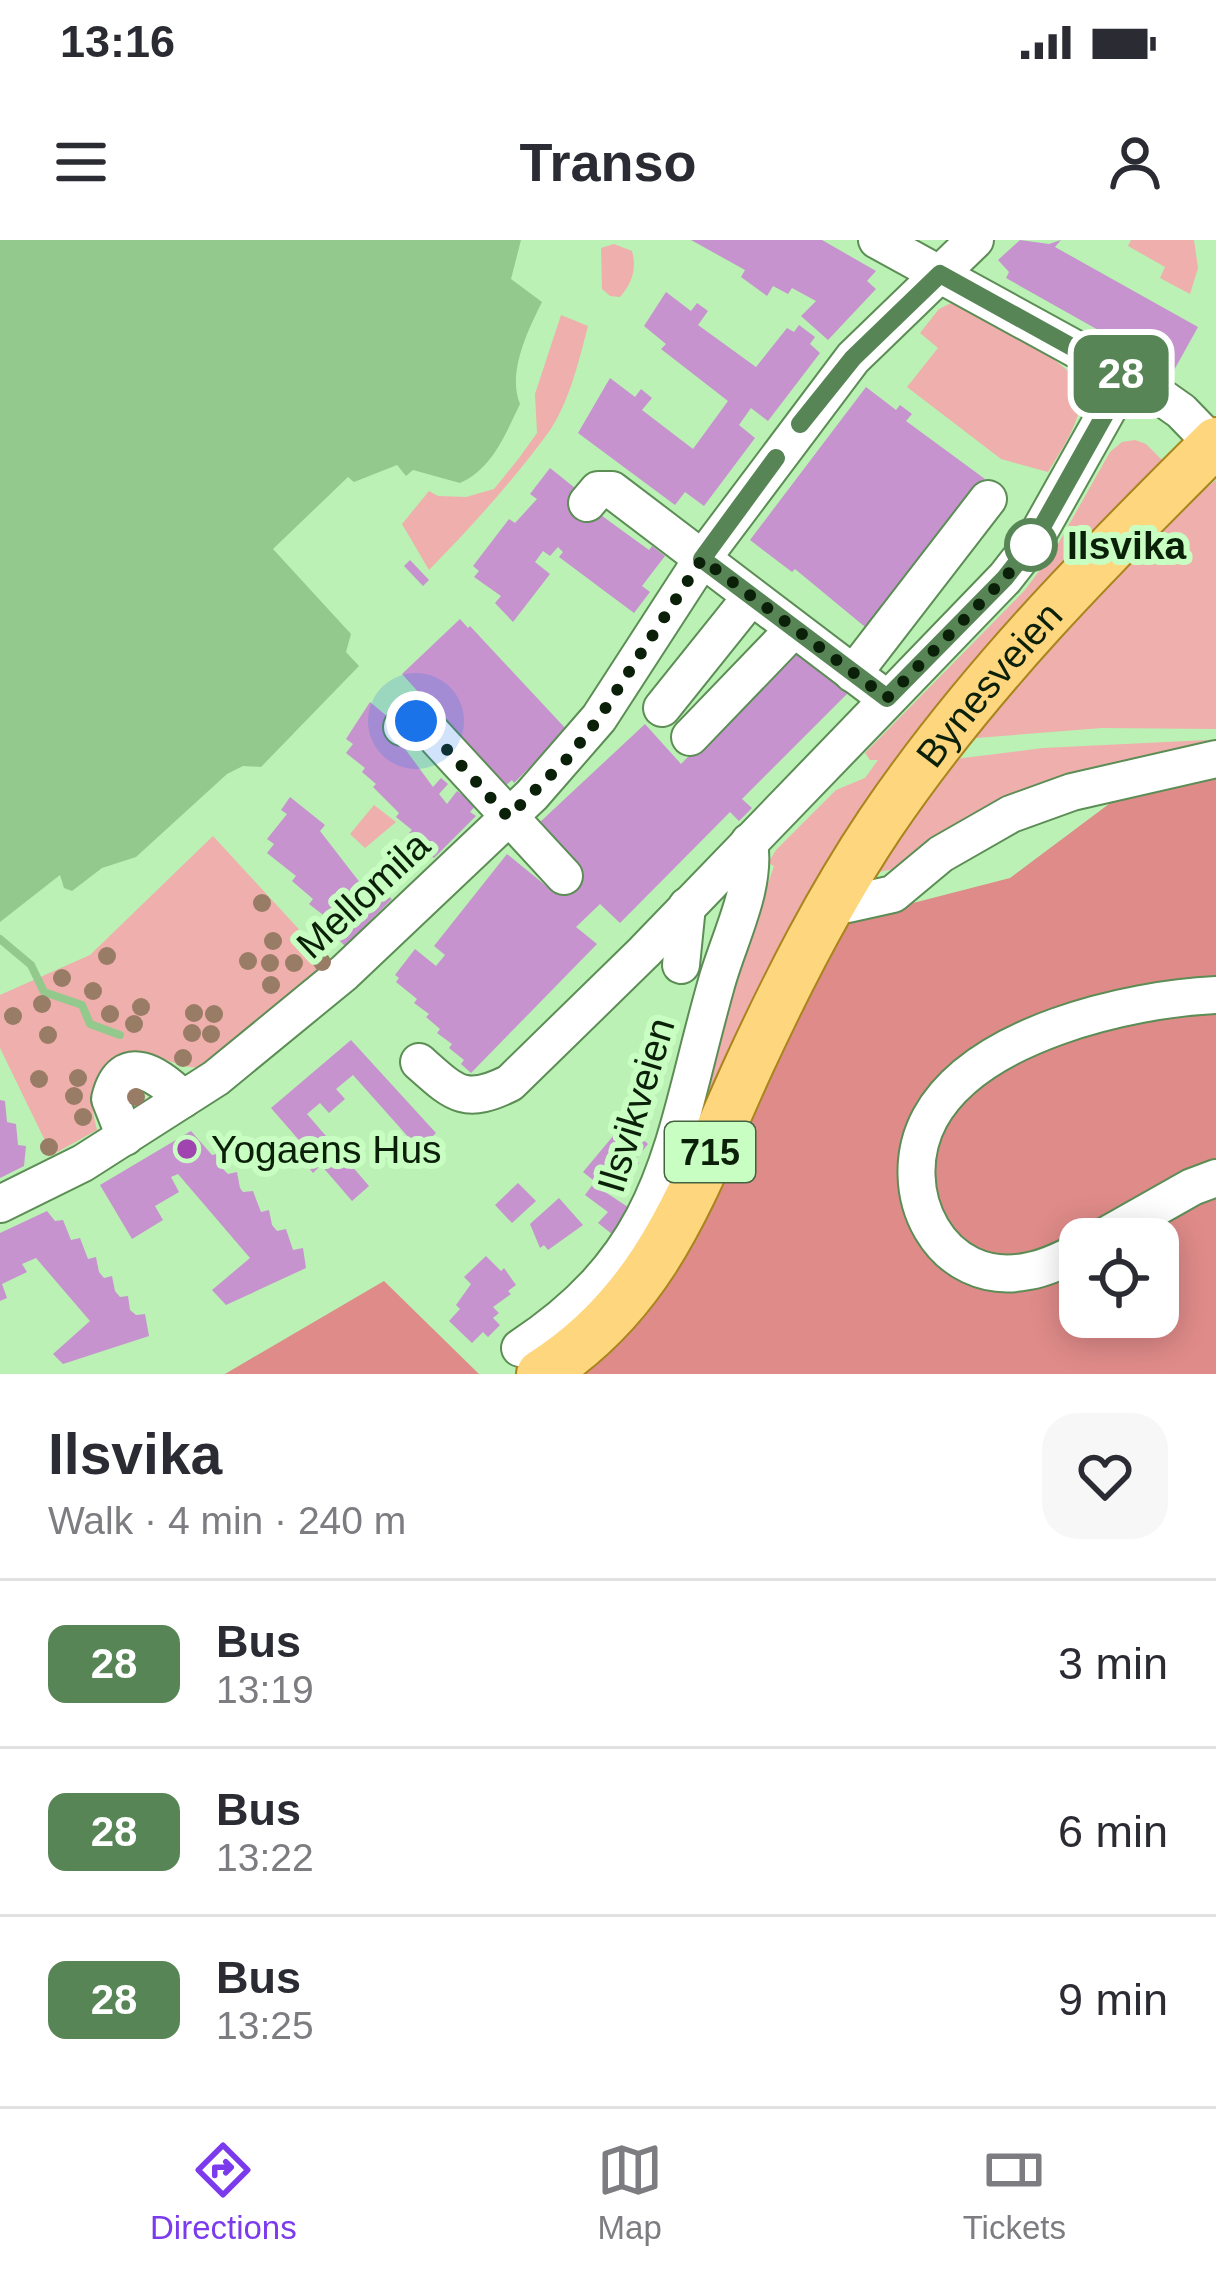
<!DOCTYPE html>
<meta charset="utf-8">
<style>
body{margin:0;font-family:Arial,sans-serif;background:#f7f7f7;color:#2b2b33;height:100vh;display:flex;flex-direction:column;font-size:45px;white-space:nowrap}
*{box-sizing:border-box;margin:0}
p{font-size:39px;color:#7c7c81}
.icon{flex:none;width:66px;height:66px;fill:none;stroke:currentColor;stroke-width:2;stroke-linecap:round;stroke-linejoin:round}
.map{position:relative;height:1134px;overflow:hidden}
.side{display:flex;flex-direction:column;background:#fff;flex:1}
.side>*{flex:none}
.badge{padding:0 24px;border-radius:18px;font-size:42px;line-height:78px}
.tools{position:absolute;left:1059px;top:978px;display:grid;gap:24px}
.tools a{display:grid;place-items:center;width:120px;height:120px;border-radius:24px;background:#fff;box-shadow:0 6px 30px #0003;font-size:60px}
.you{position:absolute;width:60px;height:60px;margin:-30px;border:9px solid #fff;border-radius:50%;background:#1a73e8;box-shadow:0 0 0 18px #1a73e833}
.map>.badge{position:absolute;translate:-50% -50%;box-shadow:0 0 0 6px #fff}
.round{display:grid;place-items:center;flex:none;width:126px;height:126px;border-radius:36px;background:#f7f7f7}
.head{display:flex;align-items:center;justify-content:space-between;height:204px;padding:0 48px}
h1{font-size:57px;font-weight:800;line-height:90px}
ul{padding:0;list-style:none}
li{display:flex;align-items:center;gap:36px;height:168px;padding:0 48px;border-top:3px solid #e1e1e2}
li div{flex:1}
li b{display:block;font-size:45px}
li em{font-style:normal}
li .badge{min-width:132px;font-weight:700;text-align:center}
.status{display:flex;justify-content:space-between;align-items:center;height:84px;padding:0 60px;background:#fff;direction:ltr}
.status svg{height:33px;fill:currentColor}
header{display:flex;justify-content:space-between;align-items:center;height:156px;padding:0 48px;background:#fff;font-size:54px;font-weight:800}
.tab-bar{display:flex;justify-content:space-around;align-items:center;height:168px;border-top:3px solid #e1e1e2;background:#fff;font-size:33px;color:#7c7c81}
.tab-bar a{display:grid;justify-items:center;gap:6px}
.tab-bar .selected{color:#7c3aed}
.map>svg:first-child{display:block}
.green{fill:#efafac}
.forest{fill:#df8b89;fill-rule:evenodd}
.water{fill:#93c98c}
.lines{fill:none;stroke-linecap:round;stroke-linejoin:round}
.stream{stroke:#93c98c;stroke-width:8}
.building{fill:#c693cf}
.minor-casing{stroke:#5b8d55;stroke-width:40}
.major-casing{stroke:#a8851d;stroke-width:52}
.minor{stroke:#fff;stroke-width:36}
.major{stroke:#fdd67e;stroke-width:48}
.tree{fill:#997c65}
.line-casing{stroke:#fff;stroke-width:27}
.line{stroke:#578556;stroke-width:18}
.walk{stroke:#0b2009;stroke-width:12;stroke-dasharray:0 21.6}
.stop-dot{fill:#fff;stroke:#578556;stroke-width:6}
.poi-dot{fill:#a045b0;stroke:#c8fec1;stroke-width:4.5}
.labels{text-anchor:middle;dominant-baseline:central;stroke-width:12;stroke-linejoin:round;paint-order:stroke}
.shield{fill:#c8fec1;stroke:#446340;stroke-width:3}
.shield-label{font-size:36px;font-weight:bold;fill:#0b2009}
.stop-label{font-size:39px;font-weight:bold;fill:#0b2009;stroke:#c8fec1;text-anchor:start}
.street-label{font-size:39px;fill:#0b2009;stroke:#c8fec1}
.poi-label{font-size:39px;fill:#0b2009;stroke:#c8fec1;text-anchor:start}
</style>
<div class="status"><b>13:16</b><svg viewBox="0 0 49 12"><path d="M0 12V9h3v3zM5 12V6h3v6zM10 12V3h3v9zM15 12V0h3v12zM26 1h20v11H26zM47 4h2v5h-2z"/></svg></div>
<header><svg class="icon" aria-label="menu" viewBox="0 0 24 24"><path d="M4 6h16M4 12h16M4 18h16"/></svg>Transo<svg class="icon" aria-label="person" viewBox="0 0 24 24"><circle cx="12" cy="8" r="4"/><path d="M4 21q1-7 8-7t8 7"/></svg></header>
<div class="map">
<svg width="1216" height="1134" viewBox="0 0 1216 1134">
<rect width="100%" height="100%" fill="#bbf1b4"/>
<g class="green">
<polygon points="1131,0 1194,0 1198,28 1190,54 1160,38 1165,27 1128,6"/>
<path d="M614,4L632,11C637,29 632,43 620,57L610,56L602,49L601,8Z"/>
<path d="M951,63C978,77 1081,122 1081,153C1082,181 1061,210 1048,232L1001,219L907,147L938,108L920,93L939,69Z"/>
<path d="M561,75L588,86C579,120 569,164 548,193C512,242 472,286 429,330L402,284L429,251L438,256L466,257L494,249L519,218L537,193L535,154Z"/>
<polygon points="1135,200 1146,204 1167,225 993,407 677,936 678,908 774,626 768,623 776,610 836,550 865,538 878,520 870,520 865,513 1025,350 1054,311 1110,212 1122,202"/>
<polygon points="1216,240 1216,489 1102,488 964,499 1171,278"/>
<polygon points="1207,500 1208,507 900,628 878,632 875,621 947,520 1043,508"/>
<polygon points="374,565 396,582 365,608 350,594"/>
<path d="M213,596L330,723L203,827C180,830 166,816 145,814C139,814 132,817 126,819C89,832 88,856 97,890L52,915L0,808V755L90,715Z"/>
</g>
<g class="forest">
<path d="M1216,536V1134H574L833,693L851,679L1010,638L1121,555ZM1080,999H1158V1077H1080Z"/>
<polygon points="384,1041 479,1134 224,1134 225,1134"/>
</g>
<path class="water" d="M0,0H521L511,39L542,62C528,90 507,133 520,164C505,195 492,229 460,243L413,230L406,236L397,225L354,242L348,237L273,309L351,394L346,412L359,426L261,527L243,526L227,534L136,617L102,628L72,651L64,648L60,635L0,682Z"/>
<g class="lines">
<polyline class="stream" points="0,699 31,725 44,752 82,765 90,784 120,795"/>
</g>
<g class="building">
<polygon points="691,0 822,0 876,31 867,41 876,49 828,100 801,76 816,61 792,48 788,54 773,46 767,56 741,37 745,30"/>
<polygon points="1020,0 1049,4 1061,0 1055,7 1198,87 1173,132 1006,38 1009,32 998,20"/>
<polygon points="666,52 691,71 697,63 708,71 698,85 756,127 787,88 794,92 799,85 815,97 810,104 820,113 768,181 751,168 739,185 755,198 704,266 685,252 675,265 578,193 610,138 635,157 641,149 652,158 642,170 693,209 728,161 661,109 666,104 644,86"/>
<polygon points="866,147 896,170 900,165 912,174 906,181 985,239 870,391 795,329 792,332 750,300"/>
<polygon points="550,228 575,248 571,253 576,257 649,310 652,306 665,316 642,346 650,352 634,373 559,317 563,312 558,307 550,316 543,311 535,322 550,334 513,382 495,363 501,356 474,337 479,331 473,326 509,279 515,283 537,259 530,254"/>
<polygon points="410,320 429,340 423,346 404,326"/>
<polygon points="460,379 468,388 470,386 567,490 514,543 512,540 504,547 402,434"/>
<polygon points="793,410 849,452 742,559 752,568 739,581 730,572 620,683 600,664 576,687 597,704 471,833 461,824 464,820 449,808 452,804 437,793 440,789 426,777 429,774 414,763 417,759 396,742 399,738 395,735 415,709 436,726 445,715 434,706 507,614 550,649 580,626 539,583 645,484 681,524"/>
<polygon points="370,462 394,482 400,502 433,547 441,538 448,544 439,554 447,564 457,551 476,565 470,572 476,576 434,618 429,614 424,619 412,609 418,601 409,593 412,590 396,577 399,573 373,547 376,544 362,532 365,528 346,513 353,504 346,499"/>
<polygon points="290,557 325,585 320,591 361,644 371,632 390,647 385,654 392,659 345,706 334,695 340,688 309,664 313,659 292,641 296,636 267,613 274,604 267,599 287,574 281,570"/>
<polygon points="351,800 436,893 419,909 353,835 336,849 345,859 329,873 320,863 307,874 369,946 352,961 321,925 313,933 304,922 312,915 271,868"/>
<polygon points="0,860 5,861 7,882 16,884 18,905 26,906 24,926 0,938"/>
<polygon points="624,883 648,904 635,920 639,923 617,949 613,946 608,952 583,932"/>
<polygon points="191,891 212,915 221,913 223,929 228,934 237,932 240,948 243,952 253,951 261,972 269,970 272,985 277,991 286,989 293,1010 303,1008 306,1028 226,1065 212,1050 250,1018 178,934 171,937 179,952 155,966 163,980 132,999 100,945"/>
<polygon points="518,943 536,961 512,983 495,965"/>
<polygon points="593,944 637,973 617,998 598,983 608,972 585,955"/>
<polygon points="559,958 583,985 548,1010 544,1005 540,1008 530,984"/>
<polygon points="47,971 55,981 63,980 71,1000 80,998 88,1019 96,1017 99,1032 104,1038 112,1036 115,1051 120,1057 128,1056 130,1070 136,1075 145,1074 149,1096 63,1124 53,1114 90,1081 36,1018 22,1024 27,1032 2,1044 7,1058 0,1061 0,993"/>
<polygon points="486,1016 501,1031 504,1028 516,1045 508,1051 511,1054 493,1067 499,1073 493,1078 500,1085 488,1097 483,1092 472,1103 449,1081 460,1069 456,1065 471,1044 464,1037"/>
</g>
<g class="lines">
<defs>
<g id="minor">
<polyline points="877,0 1154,152 1181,171 1213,204"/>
<polyline points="587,263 598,250 612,250 887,459"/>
<polyline points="853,434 988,259"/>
<polyline points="662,468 751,357"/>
<polyline points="402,487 408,481 423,483 564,636"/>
<polyline points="690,497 793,390"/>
<polyline points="836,656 848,664 893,654 941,614 1011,574 1072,552 1216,519"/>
<polyline points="681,725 687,666"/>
<path d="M419,822C454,853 464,866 510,843L644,712L1005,338L1034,301L1126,137"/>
<path d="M125,897L110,859C122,808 160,836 183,859"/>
<polyline points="0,964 83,923 216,838 344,733 532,555 599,478 702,319 853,118 975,0"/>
<polyline points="1100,999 1192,947 1216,938"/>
<path d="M1080,1011C1064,1019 1047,1028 1029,1031C940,1050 891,950 930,878C976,794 1128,759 1216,755"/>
<path d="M520,1108C670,1009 671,903 716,745C728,700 757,648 749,602"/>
</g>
<g id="major">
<path id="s1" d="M541,1134C660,1059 694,944 750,823C788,741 829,660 880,584C976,442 1095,322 1216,202"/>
</g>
</defs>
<use href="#minor" class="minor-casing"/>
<use href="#major" class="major-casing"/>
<use href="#minor" class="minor"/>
<use href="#major" class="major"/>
</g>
<g class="tree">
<circle cx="262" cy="663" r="9"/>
<circle cx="273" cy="701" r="9"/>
<circle cx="107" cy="716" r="9"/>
<circle cx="248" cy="721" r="9"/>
<circle cx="322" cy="722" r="9"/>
<circle cx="270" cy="723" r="9"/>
<circle cx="294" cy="723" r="9"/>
<circle cx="62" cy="738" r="9"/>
<circle cx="271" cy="745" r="9"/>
<circle cx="93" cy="751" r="9"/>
<circle cx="42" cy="764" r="9"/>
<circle cx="141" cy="767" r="9"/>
<circle cx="194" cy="773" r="9"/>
<circle cx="110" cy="774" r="9"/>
<circle cx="214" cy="774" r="9"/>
<circle cx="13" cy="776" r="9"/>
<circle cx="134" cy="784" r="9"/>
<circle cx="192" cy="793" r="9"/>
<circle cx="211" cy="794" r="9"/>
<circle cx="48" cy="795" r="9"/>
<circle cx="183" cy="818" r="9"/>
<circle cx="78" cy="838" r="9"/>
<circle cx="39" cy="839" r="9"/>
<circle cx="74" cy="856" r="9"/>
<circle cx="136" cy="857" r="9"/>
<circle cx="83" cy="877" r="9"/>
<circle cx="49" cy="907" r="9"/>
</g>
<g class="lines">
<defs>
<polyline id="line" points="776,218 702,319 887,458 1005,338 1034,301 1126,137 940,34 853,118 800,184"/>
</defs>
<use href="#line" class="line-casing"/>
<use href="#line" class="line"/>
<polyline class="walk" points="416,481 423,483 508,577 569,517 599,478 702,319 887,458 1005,338 1034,301 1031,305"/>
</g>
<circle class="stop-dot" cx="1031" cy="305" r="24"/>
<circle class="poi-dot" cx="187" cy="909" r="12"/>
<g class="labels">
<rect class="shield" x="665" y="882" width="90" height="60" rx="9"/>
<g class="shield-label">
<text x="710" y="912">715</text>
</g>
<g class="stop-label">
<text x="1067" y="305">Ilsvika</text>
</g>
<g class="street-label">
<text stroke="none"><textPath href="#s1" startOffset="831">Bynesveien</textPath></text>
<text transform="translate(363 655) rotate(-43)">Mellomila</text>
<text transform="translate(636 865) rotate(-73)">Ilsvikveien</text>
</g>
<g class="poi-label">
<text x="211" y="909">Yogaens Hus</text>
</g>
</g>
</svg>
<div class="tools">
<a><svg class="icon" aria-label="locate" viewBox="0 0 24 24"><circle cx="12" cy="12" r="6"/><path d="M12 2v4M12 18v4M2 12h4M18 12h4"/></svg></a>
</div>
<div class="you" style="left:416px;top:481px"></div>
<b class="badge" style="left:1121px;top:134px;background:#578556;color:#fff">28</b>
</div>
<section class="side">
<div class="head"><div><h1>Ilsvika</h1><p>Walk · 4 min · 240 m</p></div><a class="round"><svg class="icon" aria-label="heart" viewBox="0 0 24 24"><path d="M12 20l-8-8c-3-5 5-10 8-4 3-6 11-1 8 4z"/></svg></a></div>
<ul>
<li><span class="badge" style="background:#578556;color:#fff">28</span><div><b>Bus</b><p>13:19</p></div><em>3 min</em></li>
<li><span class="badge" style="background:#578556;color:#fff">28</span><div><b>Bus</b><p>13:22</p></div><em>6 min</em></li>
<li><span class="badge" style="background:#578556;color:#fff">28</span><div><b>Bus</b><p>13:25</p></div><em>9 min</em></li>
</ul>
</section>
<nav class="tab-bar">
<a class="selected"><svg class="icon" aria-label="directions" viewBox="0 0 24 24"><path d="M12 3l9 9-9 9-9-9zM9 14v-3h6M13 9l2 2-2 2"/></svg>Directions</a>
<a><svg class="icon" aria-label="map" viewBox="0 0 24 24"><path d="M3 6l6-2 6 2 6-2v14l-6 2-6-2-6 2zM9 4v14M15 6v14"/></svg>Map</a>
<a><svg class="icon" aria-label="tickets" viewBox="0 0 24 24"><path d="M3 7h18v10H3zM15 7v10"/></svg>Tickets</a>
</nav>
